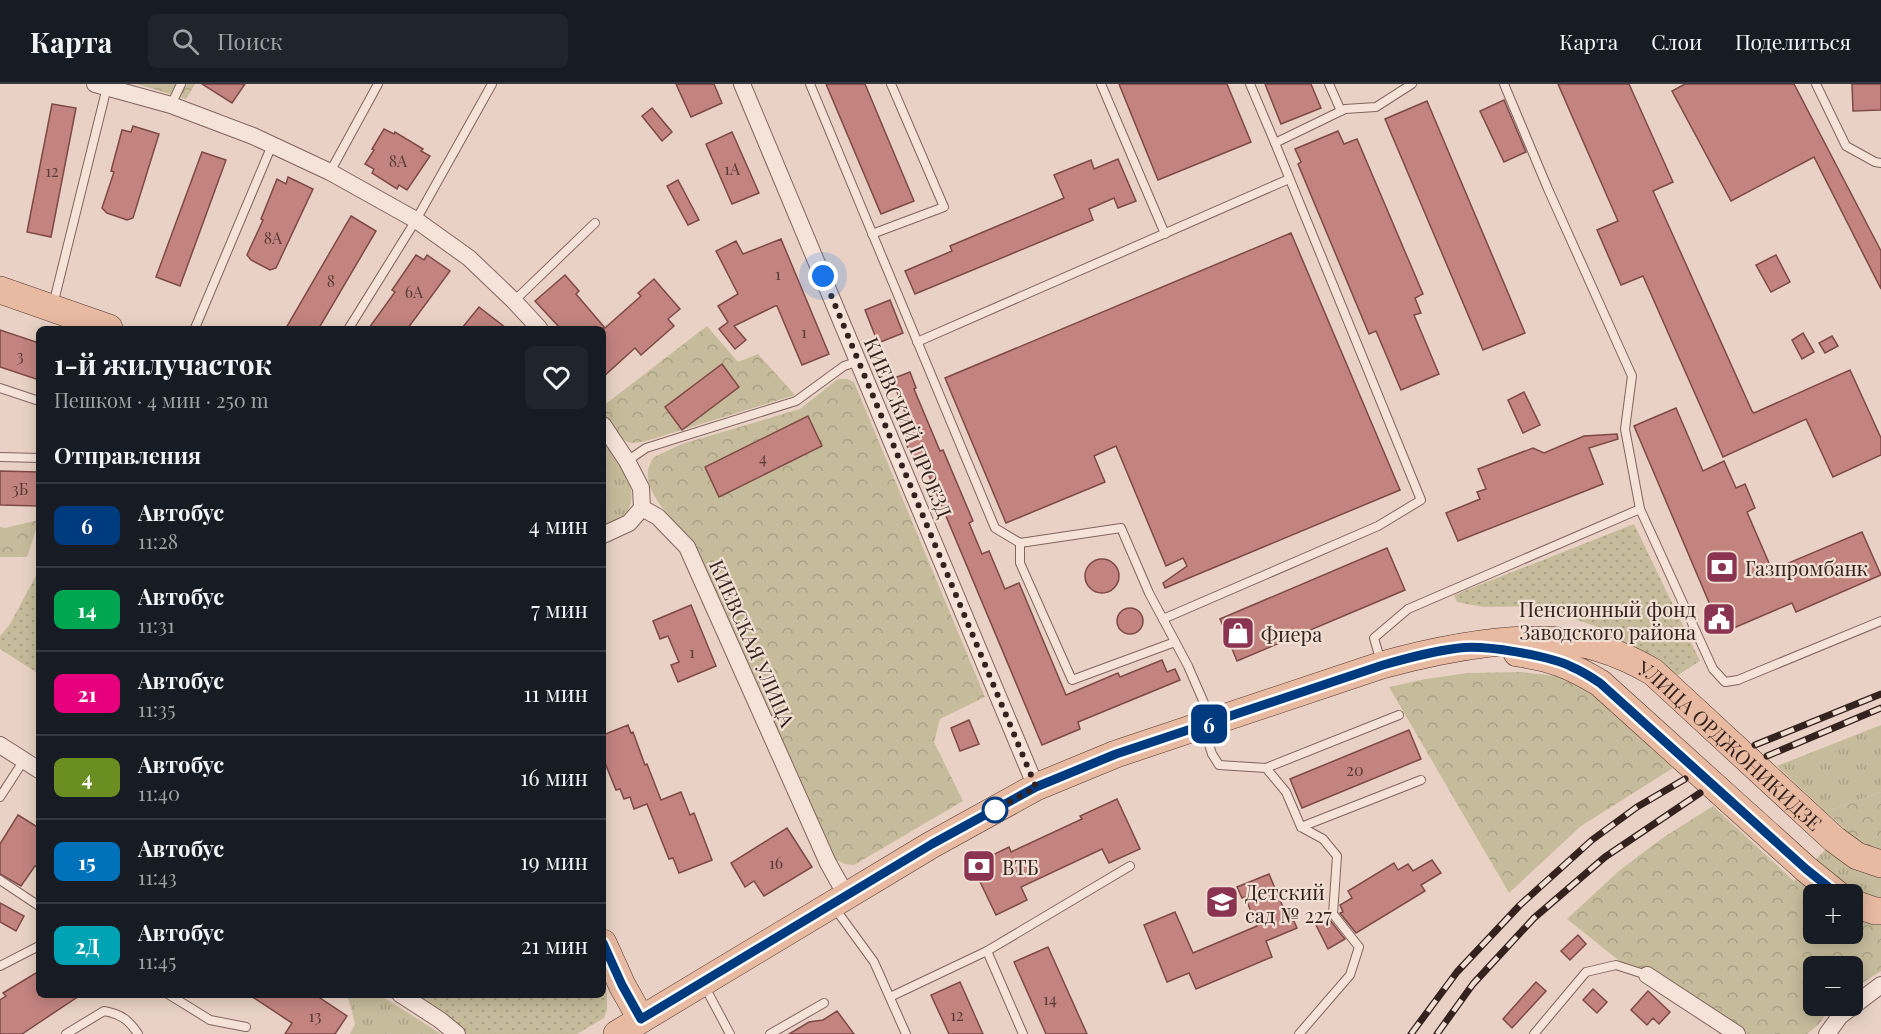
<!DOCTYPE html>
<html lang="ru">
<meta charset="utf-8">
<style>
body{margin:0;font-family:"Playfair Display",serif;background:#20242c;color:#f1f3f6;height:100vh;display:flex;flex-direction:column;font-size:22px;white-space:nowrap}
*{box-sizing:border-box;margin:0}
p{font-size:20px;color:#9ea1a6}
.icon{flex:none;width:33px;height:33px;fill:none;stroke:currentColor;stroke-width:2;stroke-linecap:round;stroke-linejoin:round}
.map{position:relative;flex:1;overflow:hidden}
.panel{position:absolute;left:36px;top:242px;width:570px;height:672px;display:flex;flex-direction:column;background:#171b24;border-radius:9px;box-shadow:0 3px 15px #0003}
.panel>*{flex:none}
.badge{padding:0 12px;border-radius:9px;font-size:21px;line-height:39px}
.fabs{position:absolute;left:1803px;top:800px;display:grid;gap:12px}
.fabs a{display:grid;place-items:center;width:60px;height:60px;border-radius:9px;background:#171b24;box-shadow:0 3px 15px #0003;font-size:30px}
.you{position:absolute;width:30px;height:30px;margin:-15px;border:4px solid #fff;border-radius:50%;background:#1a73e8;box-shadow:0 0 0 9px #1a73e833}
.map>.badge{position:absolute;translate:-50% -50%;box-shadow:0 0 0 3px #fff}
h2{padding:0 18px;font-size:22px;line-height:54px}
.round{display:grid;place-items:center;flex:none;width:63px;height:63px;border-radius:9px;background:#20242c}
.overview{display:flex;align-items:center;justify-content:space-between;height:102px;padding:0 18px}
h1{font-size:28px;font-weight:700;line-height:45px}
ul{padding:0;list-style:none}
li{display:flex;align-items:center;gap:18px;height:84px;padding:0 18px;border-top:2px solid #363941}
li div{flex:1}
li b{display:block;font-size:22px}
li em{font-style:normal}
li .badge{min-width:66px;font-weight:700;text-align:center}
header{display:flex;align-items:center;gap:36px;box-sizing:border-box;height:84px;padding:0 30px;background:#171b24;border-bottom:2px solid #363941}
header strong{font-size:28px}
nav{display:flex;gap:33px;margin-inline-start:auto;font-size:21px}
.search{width:420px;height:54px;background:#20242c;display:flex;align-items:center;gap:15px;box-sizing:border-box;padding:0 21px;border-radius:9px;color:#9ea1a6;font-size:22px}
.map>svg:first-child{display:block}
.grass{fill:url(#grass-tufts)}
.forest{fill:url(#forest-crowns)}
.park{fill:url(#park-dots)}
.building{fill:#c3847f;stroke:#7e4946;stroke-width:1.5}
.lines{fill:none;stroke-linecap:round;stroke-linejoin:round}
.service-casing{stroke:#82645d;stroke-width:10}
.minor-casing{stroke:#82645d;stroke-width:18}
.primary-casing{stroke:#503531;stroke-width:28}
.service{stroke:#f5e2d8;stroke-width:8}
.minor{stroke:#f5e2d8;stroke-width:16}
.primary{stroke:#e8baa1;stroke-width:27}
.rail-casing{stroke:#34221f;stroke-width:7}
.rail{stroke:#f1dfd4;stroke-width:4.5;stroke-dasharray:14;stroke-linecap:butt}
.line-casing{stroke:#fff;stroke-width:14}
.line{stroke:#003b80;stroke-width:9}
.walk{stroke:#34221f;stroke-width:6;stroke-dasharray:0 10.8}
.stop-dot{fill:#fff;stroke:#003b80;stroke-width:3}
.labels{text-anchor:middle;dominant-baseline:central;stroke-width:4.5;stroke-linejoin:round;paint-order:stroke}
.number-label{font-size:16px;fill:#583a37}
.street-label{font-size:20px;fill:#34221f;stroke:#f1dfd4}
.poi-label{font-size:20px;fill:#34221f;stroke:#f1dfd4;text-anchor:start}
</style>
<header>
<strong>Карта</strong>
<div class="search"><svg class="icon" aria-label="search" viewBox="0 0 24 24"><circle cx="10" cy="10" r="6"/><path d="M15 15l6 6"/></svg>Поиск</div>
<nav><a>Карта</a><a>Слои</a><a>Поделиться</a></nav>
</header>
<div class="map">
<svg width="1881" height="950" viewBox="0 0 1881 950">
<defs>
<pattern id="grass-tufts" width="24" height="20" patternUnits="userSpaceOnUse" patternTransform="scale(1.5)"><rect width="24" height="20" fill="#c6bc9b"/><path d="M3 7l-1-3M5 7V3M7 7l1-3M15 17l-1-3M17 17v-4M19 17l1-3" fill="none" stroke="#aba185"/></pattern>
<pattern id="forest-crowns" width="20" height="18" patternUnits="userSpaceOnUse" patternTransform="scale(1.5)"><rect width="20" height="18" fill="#c6bc9b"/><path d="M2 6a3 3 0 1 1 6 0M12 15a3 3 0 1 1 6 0" fill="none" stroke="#aba185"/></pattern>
<pattern id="park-dots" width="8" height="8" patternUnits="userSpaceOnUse" patternTransform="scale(1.5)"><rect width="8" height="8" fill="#c6bc9b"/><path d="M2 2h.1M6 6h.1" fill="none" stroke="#aba185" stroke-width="1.8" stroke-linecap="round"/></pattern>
</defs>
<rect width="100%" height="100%" fill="#e9d2c5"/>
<g class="grass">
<path d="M603,355C617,377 645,406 624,432C619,438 609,441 603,445Z"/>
<polygon points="1881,641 1881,708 1826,728 1777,682"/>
<polygon points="1826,765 1881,793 1881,818 1846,805 1813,778"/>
<polygon points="343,911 380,911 441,950 350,950 355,940 349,916"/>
</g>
<g class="forest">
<polygon points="137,0 195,0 186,15"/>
<path d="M707,242L738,278L758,270L795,311L646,357C642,358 635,359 631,359C617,356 603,335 603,322Z"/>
<path d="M838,295H847L854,298L985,613L940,635L934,658L963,717L854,781L845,780L834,775L691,455C676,439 644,410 648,386C649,381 652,376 654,373L682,360L800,325Z"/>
<polygon points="39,436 27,473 0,473 0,443 5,444"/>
<polygon points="1520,588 1559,592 1594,608 1614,629 1673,684 1581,742 1509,809 1389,603 1426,595 1468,589"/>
<polygon points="1881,708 1881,772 1841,748 1844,744 1826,728"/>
<polygon points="1713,722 1794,797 1798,794 1818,810 1814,810 1814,849 1852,849 1853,830 1881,838 1881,887 1853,905 1852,882 1814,882 1814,921 1833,921 1818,941 1807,950 1748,950 1649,888 1642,895 1567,835 1620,786 1664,753"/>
</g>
<g class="park">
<polygon points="1634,440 1700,577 1675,593 1661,581 1595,542 1535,522 1483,523 1457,518 1454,511"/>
<polygon points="39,486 39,590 0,565 0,552 10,540"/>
<polygon points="603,900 607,910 607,925 604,934 577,950 466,950 452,936 414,911 603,910"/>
</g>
<g class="building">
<polygon points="202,0 245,0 232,19"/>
<polygon points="676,0 714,0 722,19 691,33"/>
<polygon points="826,0 865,0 914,117 881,130"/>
<polygon points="1119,0 1227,0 1251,58 1158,96"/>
<polygon points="1265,0 1311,0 1321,24 1281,40"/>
<polygon points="1558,0 1629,0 1673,98 1653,107 1752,327 1754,329 1850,286 1881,354 1881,371 1833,393 1806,335 1723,373 1643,192 1621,201 1597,146 1618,137"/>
<polygon points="1685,0 1794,0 1881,167 1881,205 1814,73 1731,117 1672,7"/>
<polygon points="1852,0 1881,0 1881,26 1853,27"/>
<polygon points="1504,16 1526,68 1504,78 1480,27"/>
<polygon points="1427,17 1525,249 1483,266 1385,35"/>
<polygon points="52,20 76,24 51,153 27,148"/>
<polygon points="652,24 672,48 662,57 642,32"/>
<polygon points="133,42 159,50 133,134 127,136 107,129 102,124 114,88 111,87 122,46 131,48"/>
<polygon points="384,45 394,50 395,48 423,65 421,67 430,72 407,106 399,101 397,105 372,89 374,85 365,80 374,66 372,65"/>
<polygon points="1338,47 1344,60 1357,55 1423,210 1415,214 1421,229 1414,231 1439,290 1401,306 1376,247 1369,250 1298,80 1301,78 1295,65"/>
<polygon points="732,48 759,109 732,120 706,60"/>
<polygon points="202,68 226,76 180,202 156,193"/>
<polygon points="1118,75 1136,117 1118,124 1114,114 1089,125 1093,136 915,210 905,187 952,167 950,162 1064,114 1054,91 1091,76 1094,85"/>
<polygon points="288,93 313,105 276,184 270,186 251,176 247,171 263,136 261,135 277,95 286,100"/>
<polygon points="678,96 699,136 688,141 667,102"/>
<polygon points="351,132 376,147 319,244 286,244"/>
<polygon points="1291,149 1400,406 1165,504 1163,499 1187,482 1183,474 1166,482 1116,362 1094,372 1105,398 1006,439 945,294"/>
<polygon points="781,155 829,270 802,281 777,222 775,222 734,242 746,256 735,265 719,245 728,238 718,222 738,210 716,167 736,157 743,170"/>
<polygon points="416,171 424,176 427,171 450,187 408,244 369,244 395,208 392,206"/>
<polygon points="1776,171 1790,198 1771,208 1756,181"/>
<polygon points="565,191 579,207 576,210 605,244 641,212 638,209 654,195 680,225 668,235 674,242 641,271 635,264 603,293 604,244 560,244 535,217"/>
<polygon points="890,216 903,249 878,259 865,226"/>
<polygon points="479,223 506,244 462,244"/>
<polygon points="0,246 39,259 39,296 0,283"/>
<polygon points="1803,249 1814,268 1802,275 1792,256"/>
<polygon points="1832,252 1838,262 1825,269 1819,259"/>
<polygon points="722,280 739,303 682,346 665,323"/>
<polygon points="910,288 916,304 914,305 940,367 943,366 973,437 969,439 982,470 989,467 1005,505 1019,499 1066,611 1118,589 1120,593 1162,576 1167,588 1175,585 1180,596 1078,638 1080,645 1042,661 922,375 914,378 896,335 906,331 892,295"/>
<polygon points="1524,308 1540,341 1523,349 1508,316"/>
<polygon points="1676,324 1703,387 1724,377 1736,404 1745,400 1755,424 1747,428 1772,486 1862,448 1881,491 1796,528 1792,519 1722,549 1634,342"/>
<polygon points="808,332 822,362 719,413 705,383"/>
<polygon points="1617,350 1618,355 1589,364 1603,400 1458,457 1446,429 1480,415 1477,408 1486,405 1478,385 1533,364 1544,369 1584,352"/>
<polygon points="0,387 39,388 39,422 0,421"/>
<polygon points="1387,464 1405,506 1237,577 1220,535"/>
<circle cx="1102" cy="492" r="17"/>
<polygon points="691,521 716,582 678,598 671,581 679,578 668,552 660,555 653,537"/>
<circle cx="1130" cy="537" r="13"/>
<polygon points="969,636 979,660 960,667 951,644"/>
<polygon points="628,641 631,649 633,648 645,681 647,680 661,716 681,708 690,731 694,729 712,776 679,789 673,774 669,775 647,720 634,725 630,713 624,715 620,705 616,706 603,674 603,651"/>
<polygon points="1409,646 1421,675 1302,724 1290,695"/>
<polygon points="1117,715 1140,765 1109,779 1102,765 1021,803 1027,816 996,831 972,781 1009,763 1011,768 1082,735 1080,732"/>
<polygon points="18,731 39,744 39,784 35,782 21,802 0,790 0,760"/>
<polygon points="787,744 812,783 764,812 754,797 745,803 731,779"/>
<polygon points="1432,776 1441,789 1421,801 1425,807 1356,849 1340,829 1343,828 1340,821 1352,814 1348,807 1394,779 1398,786 1408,780 1413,787"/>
<polygon points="1269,790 1286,830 1290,828 1297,844 1266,857 1272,873 1196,905 1189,889 1167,898 1144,841 1175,828 1193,869 1257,842 1245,813 1242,814 1237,803"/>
<polygon points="0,819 24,832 16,847 0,838"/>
<polygon points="1329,835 1345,855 1328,865 1316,841"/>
<polygon points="1578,851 1586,860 1570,876 1561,867"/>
<polygon points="1048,863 1087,950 1046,950 1014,878"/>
<polygon points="39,887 39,910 82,910 22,950 0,950 0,916 6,912 3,909"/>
<polygon points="960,898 983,950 949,950 931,911"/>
<polygon points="1536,898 1546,907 1512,944 1503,935"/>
<polygon points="1593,905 1607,918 1597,929 1583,916"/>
<polygon points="1648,907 1670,928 1659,940 1653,934 1647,941 1631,926"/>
<polygon points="248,910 314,910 347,932 335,950 285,950 292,939"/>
<polygon points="837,927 854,950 789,950 809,938 823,936"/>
</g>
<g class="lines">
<defs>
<g id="service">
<polyline points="810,0 995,444 1020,459 1121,444 1149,509 1163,535 1378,442 1421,416 1275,59 1345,25 1376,23 1412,0"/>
<polyline points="1101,0 1165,150"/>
<polyline points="1250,0 1275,59"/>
<polyline points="1329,0 1341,27"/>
<polyline points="1504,0 1548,105 1632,292 1625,345 1640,425 1713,585 1725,598 1738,596 1881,537"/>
<polyline points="1816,0 1846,62 1875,78 1881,79"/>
<polyline points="171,21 181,0"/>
<polyline points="330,88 378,0"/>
<polyline points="872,150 944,123 891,0"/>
<polyline points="514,217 595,139"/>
<polyline points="53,221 107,3"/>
<polyline points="195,244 272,61"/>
<polyline points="349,244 416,136 492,0"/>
<polyline points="917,258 1289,95"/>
<polyline points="0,304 39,317"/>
<polyline points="0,373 39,374"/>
<polyline points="627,377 646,364 796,317 844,282 859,277"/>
<polyline points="1020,459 1020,479 1072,596 1175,558"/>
<polyline points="1163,535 1188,582 1211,635"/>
<polyline points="1381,578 1374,554 1408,525 1640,425"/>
<polyline points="1204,644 1212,670 1219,681 1266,684 1286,708 1301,743 1323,755 1337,772 1333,830 1359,863 1350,891 1299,950"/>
<polyline points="1266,684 1399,631"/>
<polyline points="0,713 24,676"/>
<polyline points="1301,743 1421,696"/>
<polyline points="0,796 39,822"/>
<polyline points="834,823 874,878 906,950"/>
<polyline points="987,867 1023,950"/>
<polyline points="0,882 39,862"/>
<polyline points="705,903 730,950"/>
<polyline points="168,910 210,936 246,943"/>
<polyline points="890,913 987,867 1130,782"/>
<path d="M66,950L104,927C121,930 129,936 138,950"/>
<polyline points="770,950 824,919"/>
<polyline points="1534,950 1586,888 1616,881 1647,891"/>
</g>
<g id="minor">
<polyline points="95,0 171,21 253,52 330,88 416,136 469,174 514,217 539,244"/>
<polyline points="742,0 1036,703"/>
<polyline points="603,341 627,377 641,404 642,424 658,433 687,463 828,779 846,811"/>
<polyline points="603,451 629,439 642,424"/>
<polyline points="0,661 39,686"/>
<polyline points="1647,891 1737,950"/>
<polyline points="400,910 440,936 457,950"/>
<polyline points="1827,950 1840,932 1881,901"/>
</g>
<g id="primary">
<polyline points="0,206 109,244"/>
<path d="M1517,569C1552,574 1570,581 1600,599L1806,785L1837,810"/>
<polyline points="1852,819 1875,827 1881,827"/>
<polyline points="603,859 622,901 641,935"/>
<path id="s1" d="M617,950L931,761L1036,703L1116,670L1382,581C1444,564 1537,545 1599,564C1619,570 1636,578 1653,588L1834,755L1857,772L1881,780"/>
</g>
</defs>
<use href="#service" class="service-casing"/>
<use href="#minor" class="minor-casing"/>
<use href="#primary" class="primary-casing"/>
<use href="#service" class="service"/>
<use href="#minor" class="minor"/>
<use href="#primary" class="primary"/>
<defs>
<g id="rail">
<polyline points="1755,661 1881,610"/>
<polyline points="1767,672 1881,624"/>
<polyline points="1411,950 1457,888 1520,821 1592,756 1637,723 1685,695"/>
<polyline points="1437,950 1473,900 1534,834 1605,773 1700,709"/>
</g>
</defs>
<use href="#rail" class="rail-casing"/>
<use href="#rail" class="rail"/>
</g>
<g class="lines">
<defs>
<path id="line" d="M603,859L622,901L641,935L932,760L1036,703L1116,670L1383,581C1408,574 1433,567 1459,564C1484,561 1549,571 1572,583C1582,587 1591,593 1600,599L1806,785L1837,810"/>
</defs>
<use href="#line" class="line-casing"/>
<use href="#line" class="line"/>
<polyline class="walk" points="823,192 1036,703 995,726"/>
</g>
<defs>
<symbol id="bank-square" viewBox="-11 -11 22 22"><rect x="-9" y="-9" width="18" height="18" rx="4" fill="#8a3452" stroke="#f1dfd4"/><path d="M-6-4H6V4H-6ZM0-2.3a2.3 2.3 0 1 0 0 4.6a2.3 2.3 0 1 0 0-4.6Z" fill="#fff"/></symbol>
<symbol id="civic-square" viewBox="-11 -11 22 22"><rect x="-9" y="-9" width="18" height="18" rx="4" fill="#8a3452" stroke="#f1dfd4"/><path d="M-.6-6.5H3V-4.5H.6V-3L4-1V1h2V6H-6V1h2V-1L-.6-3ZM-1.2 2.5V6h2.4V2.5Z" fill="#fff"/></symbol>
<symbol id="shop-square" viewBox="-11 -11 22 22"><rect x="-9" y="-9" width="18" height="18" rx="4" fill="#8a3452" stroke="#f1dfd4"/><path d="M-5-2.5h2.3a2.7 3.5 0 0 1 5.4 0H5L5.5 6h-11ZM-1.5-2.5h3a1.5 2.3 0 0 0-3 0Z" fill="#fff"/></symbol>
<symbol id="school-square" viewBox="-11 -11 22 22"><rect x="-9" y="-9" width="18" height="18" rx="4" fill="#8a3452" stroke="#f1dfd4"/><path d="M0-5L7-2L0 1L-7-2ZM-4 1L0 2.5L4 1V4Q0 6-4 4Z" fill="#fff"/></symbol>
</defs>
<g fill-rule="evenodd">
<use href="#bank-square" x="1703" y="464" width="38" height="38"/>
<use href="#civic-square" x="1700" y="516" width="38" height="38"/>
<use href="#shop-square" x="1219" y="530" width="38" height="38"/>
<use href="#bank-square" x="960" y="763" width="38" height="38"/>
<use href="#school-square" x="1203" y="799" width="38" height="38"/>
</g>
<circle class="stop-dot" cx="995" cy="726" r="12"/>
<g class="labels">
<g class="number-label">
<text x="398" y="76">8А</text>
<text x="732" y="84">1А</text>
<text x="52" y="86">12</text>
<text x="273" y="153">8А</text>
<text x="778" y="189">1</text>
<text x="331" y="196">8</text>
<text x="414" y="207">6А</text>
<text x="804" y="247">1</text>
<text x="20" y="271">3</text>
<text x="763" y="373">4</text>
<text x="20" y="404">3Б</text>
<text x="692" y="567">1</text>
<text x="1355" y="685">20</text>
<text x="776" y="778">16</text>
<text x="1050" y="914">14</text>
<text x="957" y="930">12</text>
<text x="315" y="931">13</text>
</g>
<g class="street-label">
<text transform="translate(909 343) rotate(67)">КИЕВСКИЙ ПРОЕЗД</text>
<text transform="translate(753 559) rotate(66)">КИЕВСКАЯ УЛИЦА</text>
<text stroke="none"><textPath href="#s1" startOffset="1239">УЛИЦА ОРДЖОНИКИДЗЕ</textPath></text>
</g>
<g class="poi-label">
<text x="1745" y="483">Газпромбанк</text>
<text x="1696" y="524" text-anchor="end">Пенсионный фонд<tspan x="1696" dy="23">Заводского района</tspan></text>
<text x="1261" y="549">Фиера</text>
<text x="1002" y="782">ВТБ</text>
<text x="1245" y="807">Детский<tspan x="1245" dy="23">сад № 227</tspan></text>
</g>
</g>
</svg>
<div class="fabs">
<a>+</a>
<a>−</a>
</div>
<div class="you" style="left:823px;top:192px"></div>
<b class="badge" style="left:1209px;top:640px;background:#003b80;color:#fff">6</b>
<section class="panel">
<div class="overview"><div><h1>1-й жилучасток</h1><p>Пешком · 4 мин · 250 m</p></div><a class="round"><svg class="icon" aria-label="heart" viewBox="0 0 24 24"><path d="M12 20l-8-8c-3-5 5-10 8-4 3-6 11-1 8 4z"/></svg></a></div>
<h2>Отправления</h2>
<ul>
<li><span class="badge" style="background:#003b80;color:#fff">6</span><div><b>Автобус</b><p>11:28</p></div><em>4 мин</em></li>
<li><span class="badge" style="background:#00a651;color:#fff">14</span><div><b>Автобус</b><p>11:31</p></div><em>7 мин</em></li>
<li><span class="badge" style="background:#e6007e;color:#fff">21</span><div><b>Автобус</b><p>11:35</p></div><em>11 мин</em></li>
<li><span class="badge" style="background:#6b8e23;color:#fff">4</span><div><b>Автобус</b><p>11:40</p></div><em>16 мин</em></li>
<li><span class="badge" style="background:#0072bc;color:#fff">15</span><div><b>Автобус</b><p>11:43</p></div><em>19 мин</em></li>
<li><span class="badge" style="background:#00a3b4;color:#fff">2Д</span><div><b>Автобус</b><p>11:45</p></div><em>21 мин</em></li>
</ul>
</section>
</div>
